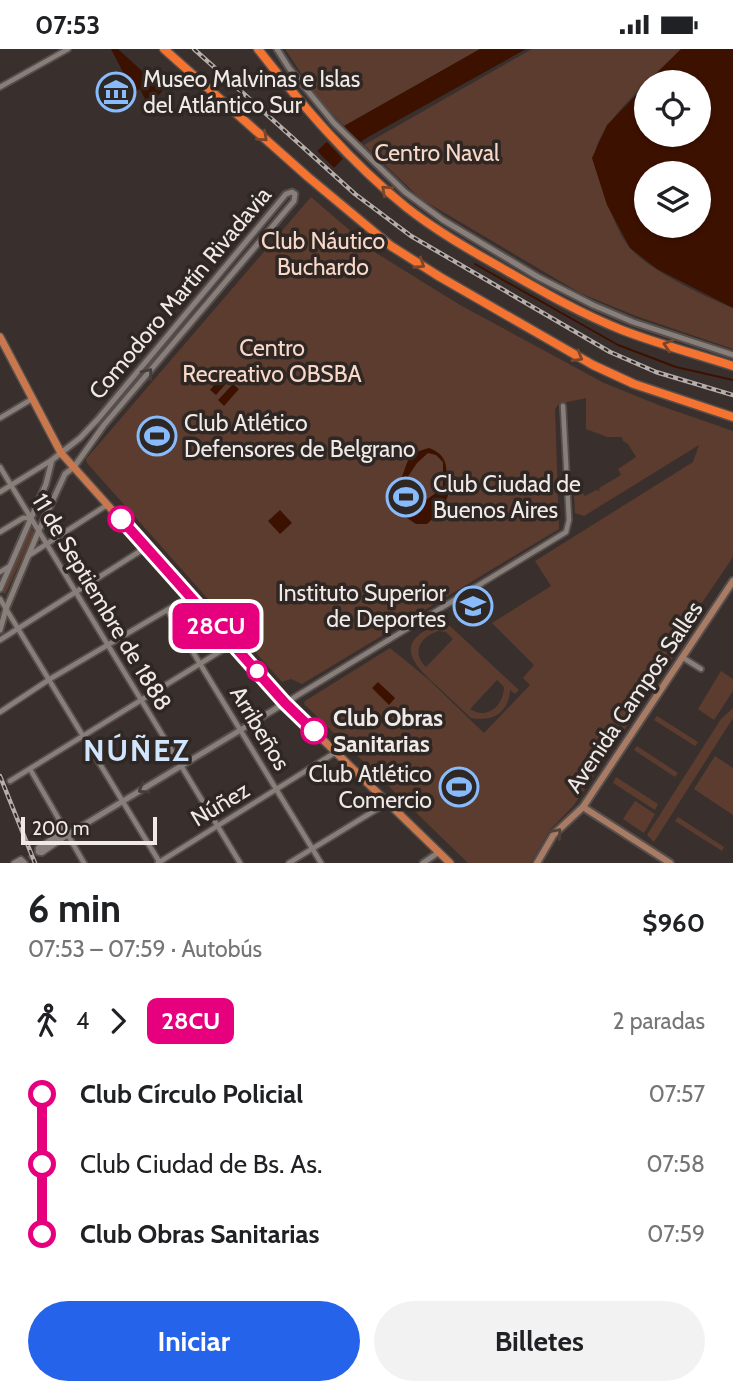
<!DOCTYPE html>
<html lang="es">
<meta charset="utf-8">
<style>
body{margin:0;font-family:Cabin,sans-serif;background:#f2f2f2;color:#202124;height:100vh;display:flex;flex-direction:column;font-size:26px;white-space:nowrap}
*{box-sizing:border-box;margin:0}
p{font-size:23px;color:#757577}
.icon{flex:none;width:38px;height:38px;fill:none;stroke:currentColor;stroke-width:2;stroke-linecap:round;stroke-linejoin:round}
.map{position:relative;height:814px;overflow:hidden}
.sheet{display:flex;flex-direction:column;background:#fff;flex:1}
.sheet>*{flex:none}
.badge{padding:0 14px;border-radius:10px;font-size:24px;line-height:46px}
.buttons{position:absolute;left:634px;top:21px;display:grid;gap:14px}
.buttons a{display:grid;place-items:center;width:77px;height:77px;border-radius:50%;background:#fff;box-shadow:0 2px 5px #0004;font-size:35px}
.scale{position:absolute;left:21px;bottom:18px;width:136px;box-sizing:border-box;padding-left:7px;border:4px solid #efe9e7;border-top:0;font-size:19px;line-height:24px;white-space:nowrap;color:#efe9e7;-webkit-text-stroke:5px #2f2723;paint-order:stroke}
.map>.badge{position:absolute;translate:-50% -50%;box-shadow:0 0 0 4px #fff}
.legs{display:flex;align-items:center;gap:10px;height:77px;padding:0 28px;font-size:23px}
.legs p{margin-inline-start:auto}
.headline{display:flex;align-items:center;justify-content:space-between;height:119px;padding:0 28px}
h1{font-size:38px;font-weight:800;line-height:52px}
.button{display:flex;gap:14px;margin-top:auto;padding:14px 28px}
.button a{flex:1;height:80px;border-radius:42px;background:#2563eb;color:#fff;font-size:28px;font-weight:800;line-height:80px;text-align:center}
.button a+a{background:#f2f2f2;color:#202124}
ul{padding:0 28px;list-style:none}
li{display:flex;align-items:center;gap:24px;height:70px;font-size:26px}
li i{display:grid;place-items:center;width:10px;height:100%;margin:0 9px;background:currentColor}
li i::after{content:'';width:18px;height:18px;margin:-9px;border:5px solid;border-radius:50%;background:#fff}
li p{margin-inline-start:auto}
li:first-child i{background:linear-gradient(#0000 50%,currentColor 0)}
li:last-child i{background:linear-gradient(currentColor 50%,#0000 0)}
.status{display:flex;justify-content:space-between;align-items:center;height:49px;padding:0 35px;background:#fff;direction:ltr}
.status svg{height:19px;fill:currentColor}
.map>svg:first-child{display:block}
.green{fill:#5c3c2e;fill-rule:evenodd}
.water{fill:#3d1100;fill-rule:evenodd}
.pier{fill:#39302d}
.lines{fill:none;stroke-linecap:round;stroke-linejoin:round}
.stream{stroke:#3d1100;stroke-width:2}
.tertiary-tunnel{stroke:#544c49;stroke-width:5;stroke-dasharray:5 2.5;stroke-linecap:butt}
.minor-casing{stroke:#564e4c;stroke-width:8}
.tertiary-casing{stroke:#564e4c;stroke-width:9}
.secondary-casing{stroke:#564e4c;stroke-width:10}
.primary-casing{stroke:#564e4c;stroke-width:10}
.motorway-casing{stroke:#564e4c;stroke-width:11}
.minor{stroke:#887f7a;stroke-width:4.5}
.tertiary{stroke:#887f7a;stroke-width:5}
.secondary{stroke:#a87b64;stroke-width:6}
.primary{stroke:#c9784e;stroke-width:7}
.motorway{stroke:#f47330;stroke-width:8}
.rail-casing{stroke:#b5aeab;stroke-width:4.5}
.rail{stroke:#2f2723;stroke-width:2;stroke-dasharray:5;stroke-linecap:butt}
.oneway{stroke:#7e4528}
.oneway2{stroke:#453d39}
.oneway3{stroke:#534036}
.line-1-casing{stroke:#fff;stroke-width:16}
.line-1{stroke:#e6007e;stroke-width:10}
.stop-1-dot{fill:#fff;stroke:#e6007e;stroke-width:3.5}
.labels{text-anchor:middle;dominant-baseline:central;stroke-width:7;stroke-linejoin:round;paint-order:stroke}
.poi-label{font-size:23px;fill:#efe9e7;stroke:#2f2723;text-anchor:start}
.park-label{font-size:23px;fill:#f9d8c9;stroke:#2f2723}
.street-label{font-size:23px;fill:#efe9e7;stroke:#2f2723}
.stop-label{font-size:23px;font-weight:bold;fill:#efe9e7;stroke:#2f2723;text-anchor:start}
.district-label{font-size:30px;font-weight:bold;letter-spacing:2px;fill:#d1e5fd;stroke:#2f2723}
</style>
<div class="status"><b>07:53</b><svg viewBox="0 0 49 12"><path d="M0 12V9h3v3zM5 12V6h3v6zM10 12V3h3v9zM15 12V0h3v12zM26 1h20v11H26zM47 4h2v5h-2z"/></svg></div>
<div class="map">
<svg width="733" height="814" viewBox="0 0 733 814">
<rect width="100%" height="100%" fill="#39302d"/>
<g class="green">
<polygon points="285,0 480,0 344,77 319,51"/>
<path d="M532,0H681C657,24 609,65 597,96C591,112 598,122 602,136C607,154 618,186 631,200C651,222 705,248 733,259V300L636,267L580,244L421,150L364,96Z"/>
<polygon points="311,148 376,204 460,256 604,334 661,357 733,382 733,508 693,567 696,574 574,756 550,781 531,814 468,814 304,655 305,652 390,599 428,630 484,684 530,636 523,629 534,616 492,574 551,537 535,512 693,413 699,396 584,467 575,464 574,446 581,441 585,447 596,441 600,442 599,439 621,426 618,420 636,408 628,395 623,392 622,388 607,388 586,380 586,349 559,355 555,360 559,480 302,635 291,630 282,633 87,414 86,410"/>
<polygon points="33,480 33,485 5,546 3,543 29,481"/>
<path d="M436,576L450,577L519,641L515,645L510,641C509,664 492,673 471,669C460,659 449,648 438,638C414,616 392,595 436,576ZM438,582L446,583L453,590L426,618C411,604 420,588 438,582ZM497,631L504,638C504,655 488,672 470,660Z"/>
<polygon points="721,622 733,630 733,642 714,671 698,660"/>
<polygon points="733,659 733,669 654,793 647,786 721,670"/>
<polygon points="657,667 698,693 695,697 654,671"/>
<polygon points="637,697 678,724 675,728 634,701"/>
<polygon points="715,707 733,719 733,766 694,740"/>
<polygon points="616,728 658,755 655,761 613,734"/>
<polygon points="635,752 655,765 644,784 623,770"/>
<polygon points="678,768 724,798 722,802 675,772"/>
</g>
<g class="water">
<polygon points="111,0 118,0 163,41 149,58 140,40 128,47 120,33 125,27"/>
<polygon points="480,0 526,0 368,88 354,98 334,119 317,102 344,77"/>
<path d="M681,0H733V259L657,220L630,199L607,156L592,109L607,76L646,36V86H698V33H648ZM646,124H698V177H646Z"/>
<polygon points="224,324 231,329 216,346 210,341"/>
<polygon points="233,335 239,340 224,357 218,351"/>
<path d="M429,399C446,405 447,416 447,431C448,437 450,435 449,442C447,455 436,467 427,475H416L391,458C388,444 394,443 400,432C409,414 404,405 429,399ZM428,404L436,406L443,413V437C431,449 416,461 400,451L397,444L417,414Z"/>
<polygon points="280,461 292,474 280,485 268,472"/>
<polygon points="378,633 395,649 389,656 372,639"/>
</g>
<polygon class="pier" points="342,75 362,96 345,112 325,91"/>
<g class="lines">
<polyline class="stream" points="475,215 618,296 676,318 733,331"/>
<polyline class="tertiary-tunnel" points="22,813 39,803"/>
<defs>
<g id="minor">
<polyline points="0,38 68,0"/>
<polyline points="0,369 32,350"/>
<polyline points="0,418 240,814"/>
<polyline points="0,443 52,411"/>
<polyline points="0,483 23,469 30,469"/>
<polyline points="28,507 107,456"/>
<polyline points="0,523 10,517"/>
<polyline points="0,550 160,814"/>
<polyline points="168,562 321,814"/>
<polyline points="0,591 145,499"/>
<polyline points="682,608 701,620"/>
<polyline points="285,654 566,483 569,471 563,357"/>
<polyline points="0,663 50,630 189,548"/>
<polyline points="30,720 84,814"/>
<polyline points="10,732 232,595"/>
<polyline points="63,779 61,784 38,799 38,803 42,804 65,788"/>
<polyline points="14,814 21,810 25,814"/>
<polyline points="158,814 336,703"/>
<polyline points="289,814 387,754"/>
</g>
<g id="tertiary">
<polyline points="277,0 289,19 334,74 405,143 443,171 538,228 593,256 633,273 733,306"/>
<polyline points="0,540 46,435 52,411 80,389 98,370 286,145 292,143 295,145 294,152 104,376 74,418 65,425 39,481 6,560 0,581"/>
<polyline points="39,803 285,654"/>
<polyline points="20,814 22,813"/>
<polyline points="423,814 439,803"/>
</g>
<g id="secondary">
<polyline points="583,758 670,814"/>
<polyline points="537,814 554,785 583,758 733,532"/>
</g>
<polyline id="primary" points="0,288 61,404 285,654 450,814"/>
<g id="motorway">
<polyline points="164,0 308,128 391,197 440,228 593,316 634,335 733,368"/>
<path d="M258,0C302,56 350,113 406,158C435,181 468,200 500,218C540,241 579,264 622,281C658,295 696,305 733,317"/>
</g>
</defs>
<use href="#minor" class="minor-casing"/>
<use href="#tertiary" class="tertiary-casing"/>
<use href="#secondary" class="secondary-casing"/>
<use href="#primary" class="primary-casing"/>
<use href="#motorway" class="motorway-casing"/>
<use href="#minor" class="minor"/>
<use href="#tertiary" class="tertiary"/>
<use href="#secondary" class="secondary"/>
<use href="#primary" class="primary"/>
<use href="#motorway" class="motorway"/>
<defs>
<g id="rail">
<polyline points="194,0 355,145 411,187 610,303 656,323 733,346"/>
<polyline points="0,727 35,814"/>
</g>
</defs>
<use href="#rail" class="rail-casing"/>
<use href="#rail" class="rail"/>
</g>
<defs><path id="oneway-chevron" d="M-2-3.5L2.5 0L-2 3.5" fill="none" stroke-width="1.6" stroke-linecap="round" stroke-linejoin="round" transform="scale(1.75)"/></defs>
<g class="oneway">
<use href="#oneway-chevron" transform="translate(263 88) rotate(42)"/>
<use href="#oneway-chevron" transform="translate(386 141) rotate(-138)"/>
<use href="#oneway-chevron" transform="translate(420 215) rotate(33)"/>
<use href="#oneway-chevron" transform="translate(668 296) rotate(-162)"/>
<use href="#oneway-chevron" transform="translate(578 308) rotate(30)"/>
</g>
<g class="oneway2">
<use href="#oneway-chevron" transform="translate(148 324) rotate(-50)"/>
<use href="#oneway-chevron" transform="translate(143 740) rotate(149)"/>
</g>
<use class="oneway3" href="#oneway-chevron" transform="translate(557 784) rotate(-50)"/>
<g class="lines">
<defs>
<polyline id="line-1" points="121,470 285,654 314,682"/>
</defs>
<use href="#line-1" class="line-1-casing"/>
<use href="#line-1" class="line-1"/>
</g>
<defs>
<symbol id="museum-ring" viewBox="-11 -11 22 22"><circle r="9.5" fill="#2f2723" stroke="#87bbfc" stroke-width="1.5"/><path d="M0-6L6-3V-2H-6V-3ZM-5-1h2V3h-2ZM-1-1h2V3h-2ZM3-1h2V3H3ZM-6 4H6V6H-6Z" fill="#87bbfc"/></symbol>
<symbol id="stadium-ring" viewBox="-11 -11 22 22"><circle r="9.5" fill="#2f2723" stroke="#87bbfc" stroke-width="1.5"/><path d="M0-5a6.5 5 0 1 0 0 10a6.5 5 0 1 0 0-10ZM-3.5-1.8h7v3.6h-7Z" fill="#87bbfc"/></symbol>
<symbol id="university-ring" viewBox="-11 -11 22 22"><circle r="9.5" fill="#2f2723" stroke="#87bbfc" stroke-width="1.5"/><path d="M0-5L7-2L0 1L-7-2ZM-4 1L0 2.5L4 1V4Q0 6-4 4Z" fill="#87bbfc"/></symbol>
</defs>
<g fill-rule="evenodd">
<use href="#museum-ring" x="94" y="21" width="44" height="44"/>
<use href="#stadium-ring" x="135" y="365" width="44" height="44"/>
<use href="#stadium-ring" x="384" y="426" width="44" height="44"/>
<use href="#university-ring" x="451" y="535" width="44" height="44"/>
<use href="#stadium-ring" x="437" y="716" width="44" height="44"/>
</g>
<g class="stop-1-dot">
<circle cx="121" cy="470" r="12"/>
<circle cx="257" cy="622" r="9"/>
<circle cx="314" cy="682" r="12"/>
</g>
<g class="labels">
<g class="poi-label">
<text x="143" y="30">Museo Malvinas e Islas<tspan x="143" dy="26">del Atlántico Sur</tspan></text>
<text x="184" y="374">Club Atlético<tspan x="184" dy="26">Defensores de Belgrano</tspan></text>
<text x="433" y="435">Club Ciudad de<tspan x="433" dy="26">Buenos Aires</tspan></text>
<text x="446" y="544" text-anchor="end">Instituto Superior<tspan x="446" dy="26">de Deportes</tspan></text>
<text x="432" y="725" text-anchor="end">Club Atlético<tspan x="432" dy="26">Comercio</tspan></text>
</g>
<g class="park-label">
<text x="437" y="104">Centro Naval</text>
<text x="323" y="192">Club Náutico<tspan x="323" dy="26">Buchardo</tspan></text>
<text x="272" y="299">Centro<tspan x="272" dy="26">Recreativo OBSBA</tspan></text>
</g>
<g class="street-label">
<text transform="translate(180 244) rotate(-50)">Comodoro Martín Rivadavia</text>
<text transform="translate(102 553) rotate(59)">11 de Septiembre de 1888</text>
<text transform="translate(634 648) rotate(-56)">Avenida Campos Salles</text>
<text transform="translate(260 679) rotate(59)">Arribeños</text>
<text transform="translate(220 755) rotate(-31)">Núñez</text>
</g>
<g class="stop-label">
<text x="333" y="669">Club Obras<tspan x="333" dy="26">Sanitarias</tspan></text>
</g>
<g class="district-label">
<text x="137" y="701">NÚÑEZ</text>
</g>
</g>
</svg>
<div class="buttons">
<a><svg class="icon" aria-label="locate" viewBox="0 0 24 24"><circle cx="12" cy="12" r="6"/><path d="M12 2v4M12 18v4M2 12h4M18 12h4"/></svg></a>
<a><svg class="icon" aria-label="layers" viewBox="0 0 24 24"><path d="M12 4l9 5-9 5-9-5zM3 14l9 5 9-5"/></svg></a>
</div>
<div class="scale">200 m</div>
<b class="badge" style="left:216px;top:577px;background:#e6007e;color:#fff">28CU</b>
</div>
<section class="sheet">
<div class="headline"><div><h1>6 min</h1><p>07:53 – 07:59 · Autobús</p></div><b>$960</b></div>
<div class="legs"><svg class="icon" aria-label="walk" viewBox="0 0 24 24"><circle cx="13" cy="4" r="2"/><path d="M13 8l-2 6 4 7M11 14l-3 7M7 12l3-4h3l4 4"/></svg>4<svg class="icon" aria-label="forward" viewBox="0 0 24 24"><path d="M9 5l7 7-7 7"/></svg><b class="badge" style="background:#e6007e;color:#fff">28CU</b><p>2 paradas</p></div>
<ul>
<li><i style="color:#e6007e"></i><b>Club Círculo Policial</b><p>07:57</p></li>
<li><i style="color:#e6007e"></i><span>Club Ciudad de Bs. As.</span><p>07:58</p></li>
<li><i style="color:#e6007e"></i><b>Club Obras Sanitarias</b><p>07:59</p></li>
</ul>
<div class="button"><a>Iniciar</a><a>Billetes</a></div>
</section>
